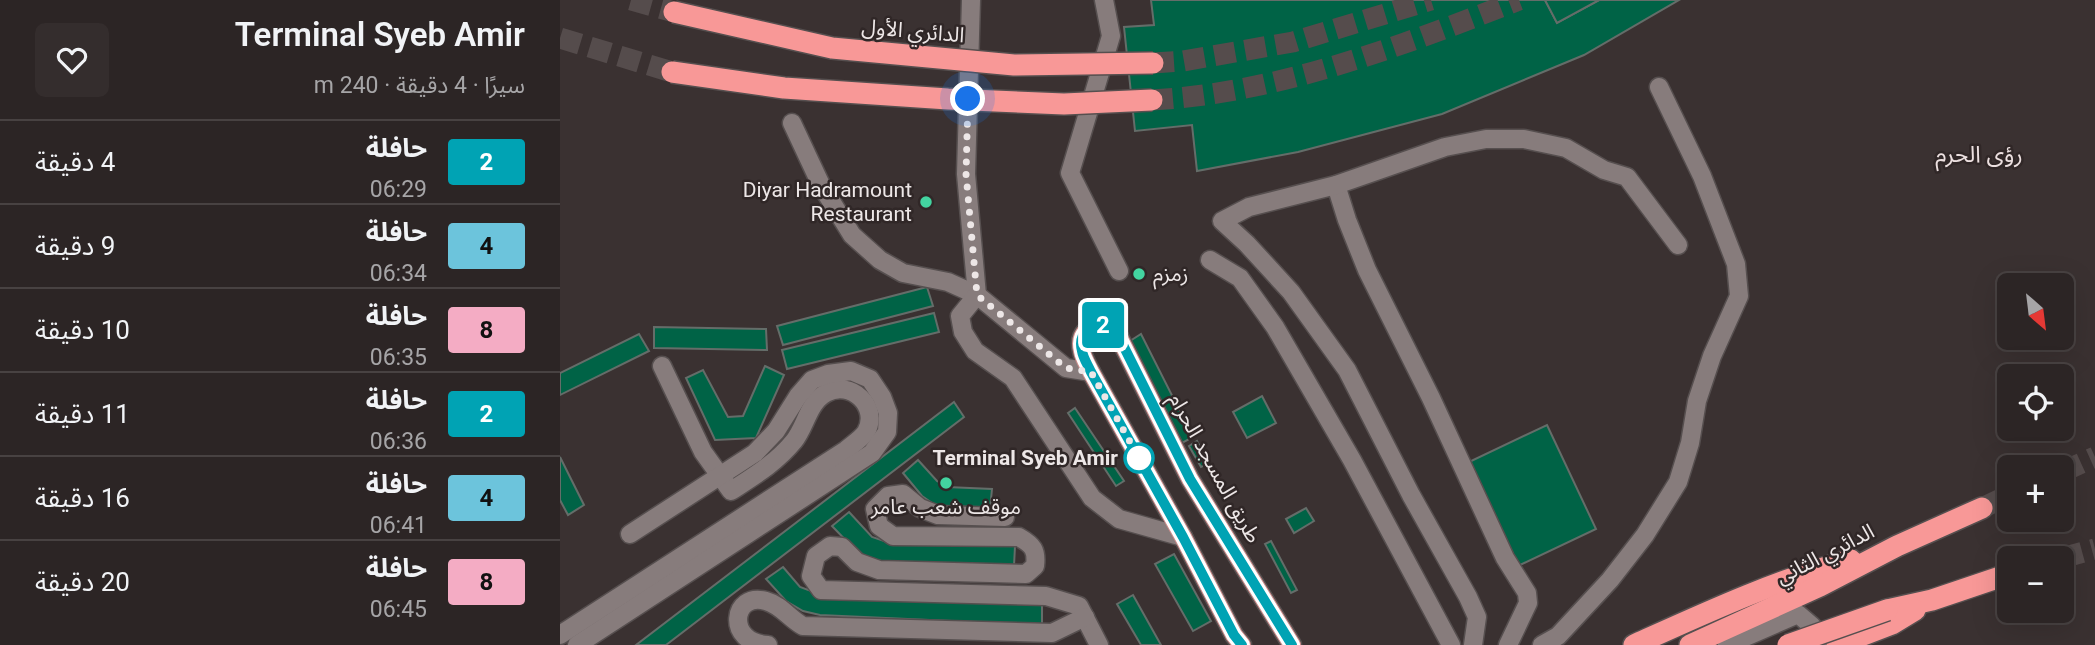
<!DOCTYPE html>
<html lang="ar">
<meta charset="utf-8">
<style>
body{margin:0;font-family:Roboto,"Noto Sans Arabic",sans-serif;background:#342d2d;color:#f1f3f6;direction:rtl;height:100vh;display:flex;flex-direction:column;font-size:26px;white-space:nowrap}
*{box-sizing:border-box;margin:0}
p{font-size:23px;color:#a6a5a7}
.icon{flex:none;width:38px;height:38px;fill:none;stroke:currentColor;stroke-width:2;stroke-linecap:round;stroke-linejoin:round}
.map{position:relative;flex:1;overflow:hidden;direction:ltr}
.sheet{display:flex;flex-direction:column;background:#2c2525;width:560px}
.sheet>*{flex:none}
.badge{padding:0 14px;border-radius:5px;font-size:24px;line-height:46px}
.needle{width:46px;rotate:152deg}
.buttons{position:absolute;left:1437px;top:273px;display:grid;gap:14px}
.buttons a{display:grid;place-items:center;width:77px;height:77px;border-radius:10px;background:#2c2525;box-shadow:0 7px 28px #0002,0 0 0 2px #484242;font-size:35px}
.you{position:absolute;width:35px;height:35px;margin:-18px;border:5px solid #fff;border-radius:50%;background:#1a73e8;box-shadow:0 0 0 10px #1a73e833}
.map>.badge{position:absolute;translate:-50% -50%;box-shadow:0 0 0 4px #fff}
.round{display:grid;place-items:center;flex:none;width:74px;height:74px;border-radius:10px;background:#342d2d}
.headline{display:flex;align-items:center;justify-content:space-between;height:119px;padding:0 35px}
h1{font-size:33px;font-weight:600;line-height:52px}
ul{padding:0;list-style:none}
li{display:flex;align-items:center;gap:21px;height:84px;padding:0 35px;border-top:2px solid #484242}
li div{flex:1}
li b{display:block;font-size:26px}
li em{font-style:normal}
li .badge{min-width:77px;font-weight:700;text-align:center}
main{display:flex;flex:1;min-height:0}
.map>svg:first-child{display:block}
.building{fill:#006346;stroke:#646d69;stroke-width:2}
.lines{fill:none;stroke-linecap:round;stroke-linejoin:round}
.highway-tunnel{stroke:#554c4c;stroke-width:21;stroke-dasharray:21 10;stroke-linecap:butt}
.minor-casing{stroke:#564f4f;stroke-width:21}
.major-casing{stroke:#564f4f;stroke-width:21}
.highway-casing{stroke:#564f4f;stroke-width:24}
.minor{stroke:#877c7c;stroke-width:18}
.major{stroke:#cb8d8c;stroke-width:18}
.highway{stroke:#f89897;stroke-width:21}
.highway-bridge-casing{stroke:#564f4f;stroke-width:24;stroke-linecap:butt}
.highway-bridge{stroke:#f89897;stroke-width:21}
.line-casing{stroke:#fff;stroke-width:16}
.line{stroke:#00a3b4;stroke-width:10}
.walk{stroke:#ede7e7;stroke-width:7;stroke-dasharray:0 12.6}
.poi-dot{fill:#43d4a0;stroke:#302727;stroke-width:2.5}
.stop-dot{fill:#fff;stroke:#00a3b4;stroke-width:3.5}
.labels{text-anchor:middle;dominant-baseline:central;stroke-width:5;stroke-linejoin:round;paint-order:stroke}
.street-label{font-size:21px;fill:#ede7e7;stroke:#302727}
.poi-label{font-size:21px;fill:#ede7e7;stroke:#302727;text-anchor:end}
.stop-label{font-size:21px;font-weight:bold;fill:#ede7e7;stroke:#302727;text-anchor:end}
.neighbourhood-label{font-size:23px;fill:#ece0e0;stroke:#302727}
</style>
<main>
<div class="map">
<svg width="1535" height="645" viewBox="0 0 1535 645">
<rect width="100%" height="100%" fill="#3a3131"/>
<g class="building">
<polygon points="591,0 985,0 997,23 1039,0 1119,0 1024,55 882,114 738,152 637,171 632,125 575,131 564,27 594,25"/>
<polygon points="985,0 1039,0 997,23"/>
<polygon points="367,287 373,306 223,345 217,326"/>
<polygon points="374,313 379,332 227,369 222,350"/>
<polygon points="94,327 206,329 207,350 94,348"/>
<polygon points="79,334 89,351 0,395 0,373"/>
<polygon points="581,334 633,437 622,443 570,341"/>
<polygon points="205,366 224,375 196,438 155,440 126,378 143,370 168,417 183,416"/>
<polygon points="702,396 716,423 687,438 673,412"/>
<polygon points="394,402 404,417 106,645 76,645"/>
<polygon points="515,408 564,481 556,486 508,413"/>
<polygon points="987,425 1036,529 958,566 909,462"/>
<polygon points="637,441 649,463 641,467 629,446"/>
<polygon points="0,457 24,505 8,515 0,500"/>
<polygon points="358,460 377,481 387,487 432,489 430,509 388,508 375,505 362,496 343,473"/>
<polygon points="746,508 754,521 734,533 726,519"/>
<polygon points="289,512 312,537 327,542 455,546 454,566 327,562 311,559 297,552 272,526"/>
<polygon points="711,541 737,590 731,593 705,544"/>
<polygon points="614,554 651,621 633,631 595,564"/>
<polygon points="223,567 240,587 259,594 482,604 482,625 260,615 243,611 226,601 206,579"/>
<polygon points="573,595 601,645 581,645 557,604"/>
</g>
<g class="lines">
<g class="highway-tunnel">
<polyline points="71,0 114,12"/>
<polyline points="0,38 112,72"/>
<polyline points="593,63 623,61 733,42 871,0"/>
<path d="M592,100C719,93 841,46 959,0"/>
<polyline points="1502,472 1535,457"/>
<polyline points="1422,508 1449,495"/>
<polyline points="1502,558 1535,549"/>
</g>
<defs>
<g id="minor">
<polyline points="411,0 406,174 417,295"/>
<polyline points="544,0 551,36 510,173 559,271"/>
<polyline points="232,123 261,185 292,235 320,260 343,273 388,282 417,295 506,368 531,372"/>
<polyline points="776,185 787,220 807,270 871,398 945,558 967,593 968,603 948,645"/>
<polyline points="650,260 680,278 715,327 792,460 891,645"/>
<polyline points="417,295 400,316 403,332 415,351 453,378 532,498 559,519 623,537"/>
<path d="M445,517L378,515L360,508L343,494L328,496L315,509L319,526L333,536L459,537C473,545 477,550 475,566L466,574L319,570L297,562L282,547L270,546L256,556L251,576L261,590L486,596L519,606L539,645"/>
<path d="M0,635L286,450C292,445 302,438 306,432C320,407 291,379 266,393C248,403 246,426 234,441C216,463 194,476 171,491L143,452L102,366"/>
<polyline points="17,645 312,453 327,432 328,413 322,397 310,379 291,371 268,374 252,380 238,396 216,431 195,453 70,534"/>
<path d="M208,645C165,643 172,591 206,601C221,605 230,619 243,626L492,633L525,617"/>
<polyline points="913,645 917,617 908,597 851,495 787,370 731,292 687,244 662,221 689,207 776,185 885,147 926,139 964,139 1006,148 1044,170 1067,177 1118,245"/>
<polyline points="982,645 998,636 1050,580 1085,535 1118,482 1130,443 1137,401 1152,356 1179,296 1176,264 1142,176 1099,87"/>
<polyline points="1167,645 1238,614 1252,626 1257,645"/>
</g>
<path id="major" d="M682,645L674,635L623,537L531,372C528,366 523,358 522,351C516,327 538,323 556,331L630,479L732,645"/>
<g id="highway">
<polyline points="1327,610 1372,600 1449,574"/>
<path d="M1074,645C1145,613 1216,580 1291,560"/>
<polyline points="1130,645 1260,586 1337,546 1422,508"/>
<polyline points="1277,645 1332,624 1355,610"/>
</g>
</defs>
<use href="#minor" class="minor-casing"/>
<use href="#major" class="major-casing"/>
<use href="#highway" class="highway-casing"/>
<use href="#minor" class="minor"/>
<use href="#major" class="major"/>
<use href="#highway" class="highway"/>
<defs>
<g id="highway-bridge">
<polyline points="114,12 272,48 454,65 593,63"/>
<polyline points="112,72 224,88 388,99 504,104 592,100"/>
<polyline points="1228,645 1327,610"/>
</g>
</defs>
<use href="#highway-bridge" class="highway-bridge-casing"/>
<use href="#highway-bridge" class="highway-bridge"/>
</g>
<g class="lines">
<defs>
<path id="line" d="M682,645L674,635L623,537L531,372C528,365 523,358 522,351C516,327 539,323 556,331L630,479L732,645"/>
</defs>
<use href="#line" class="line-casing"/>
<use href="#line" class="line"/>
<polyline class="walk" points="408,99 406,174 417,295 506,368 531,372 584,467 579,458"/>
</g>
<g class="poi-dot">
<circle cx="366" cy="202" r="7"/>
<circle cx="579" cy="274" r="7"/>
<circle cx="386" cy="483" r="7"/>
</g>
<circle class="stop-dot" cx="579" cy="458" r="14"/>
<g class="labels">
<g class="street-label">
<text transform="translate(353 31) rotate(5)">الدائري الأول</text>
<text transform="translate(655 468) rotate(61)">طريق المسجد الحرام</text>
<text transform="translate(1265 554) rotate(-27)">الدائري الثاني</text>
</g>
<g class="poi-label">
<text x="352" y="190">Diyar Hadramount<tspan x="352" dy="24">Restaurant</tspan></text>
<text x="593" y="274" text-anchor="start">زمزم</text>
<text x="386" y="507" text-anchor="middle">موقف شعب عامر</text>
</g>
<g class="stop-label">
<text x="558" y="458">Terminal Syeb Amir</text>
</g>
<g class="neighbourhood-label">
<text x="1419" y="154">رؤى الحرم</text>
</g>
</g>
</svg>
<div class="buttons">
<a><svg class="needle" viewBox="-14 -14 28 28"><path d="M0-13l5 13h-10z" fill="#e53935"/><path d="M0 13l5-13h-10z" fill="#a6a5a7"/></svg></a>
<a><svg class="icon" aria-label="locate" viewBox="0 0 24 24"><circle cx="12" cy="12" r="6"/><path d="M12 2v4M12 18v4M2 12h4M18 12h4"/></svg></a>
<a>+</a>
<a>−</a>
</div>
<div class="you" style="left:408px;top:99px"></div>
<b class="badge" style="left:543px;top:325px;background:#00a3b4;color:#fff">2</b>
</div>
<section class="sheet">
<div class="headline"><div><h1>Terminal Syeb Amir</h1><p>سيرًا · 4 دقيقة · 240 m</p></div><a class="round"><svg class="icon" aria-label="heart" viewBox="0 0 24 24"><path d="M12 20l-8-8c-3-5 5-10 8-4 3-6 11-1 8 4z"/></svg></a></div>
<ul>
<li><span class="badge" style="background:#00a3b4;color:#fff">2</span><div><b>حافلة</b><p>06:29</p></div><em>4 دقيقة</em></li>
<li><span class="badge" style="background:#6cc4dc;color:#111">4</span><div><b>حافلة</b><p>06:34</p></div><em>9 دقيقة</em></li>
<li><span class="badge" style="background:#f4acc4;color:#111">8</span><div><b>حافلة</b><p>06:35</p></div><em>10 دقيقة</em></li>
<li><span class="badge" style="background:#00a3b4;color:#fff">2</span><div><b>حافلة</b><p>06:36</p></div><em>11 دقيقة</em></li>
<li><span class="badge" style="background:#6cc4dc;color:#111">4</span><div><b>حافلة</b><p>06:41</p></div><em>16 دقيقة</em></li>
<li><span class="badge" style="background:#f4acc4;color:#111">8</span><div><b>حافلة</b><p>06:45</p></div><em>20 دقيقة</em></li>
</ul>
</section>
</main>
